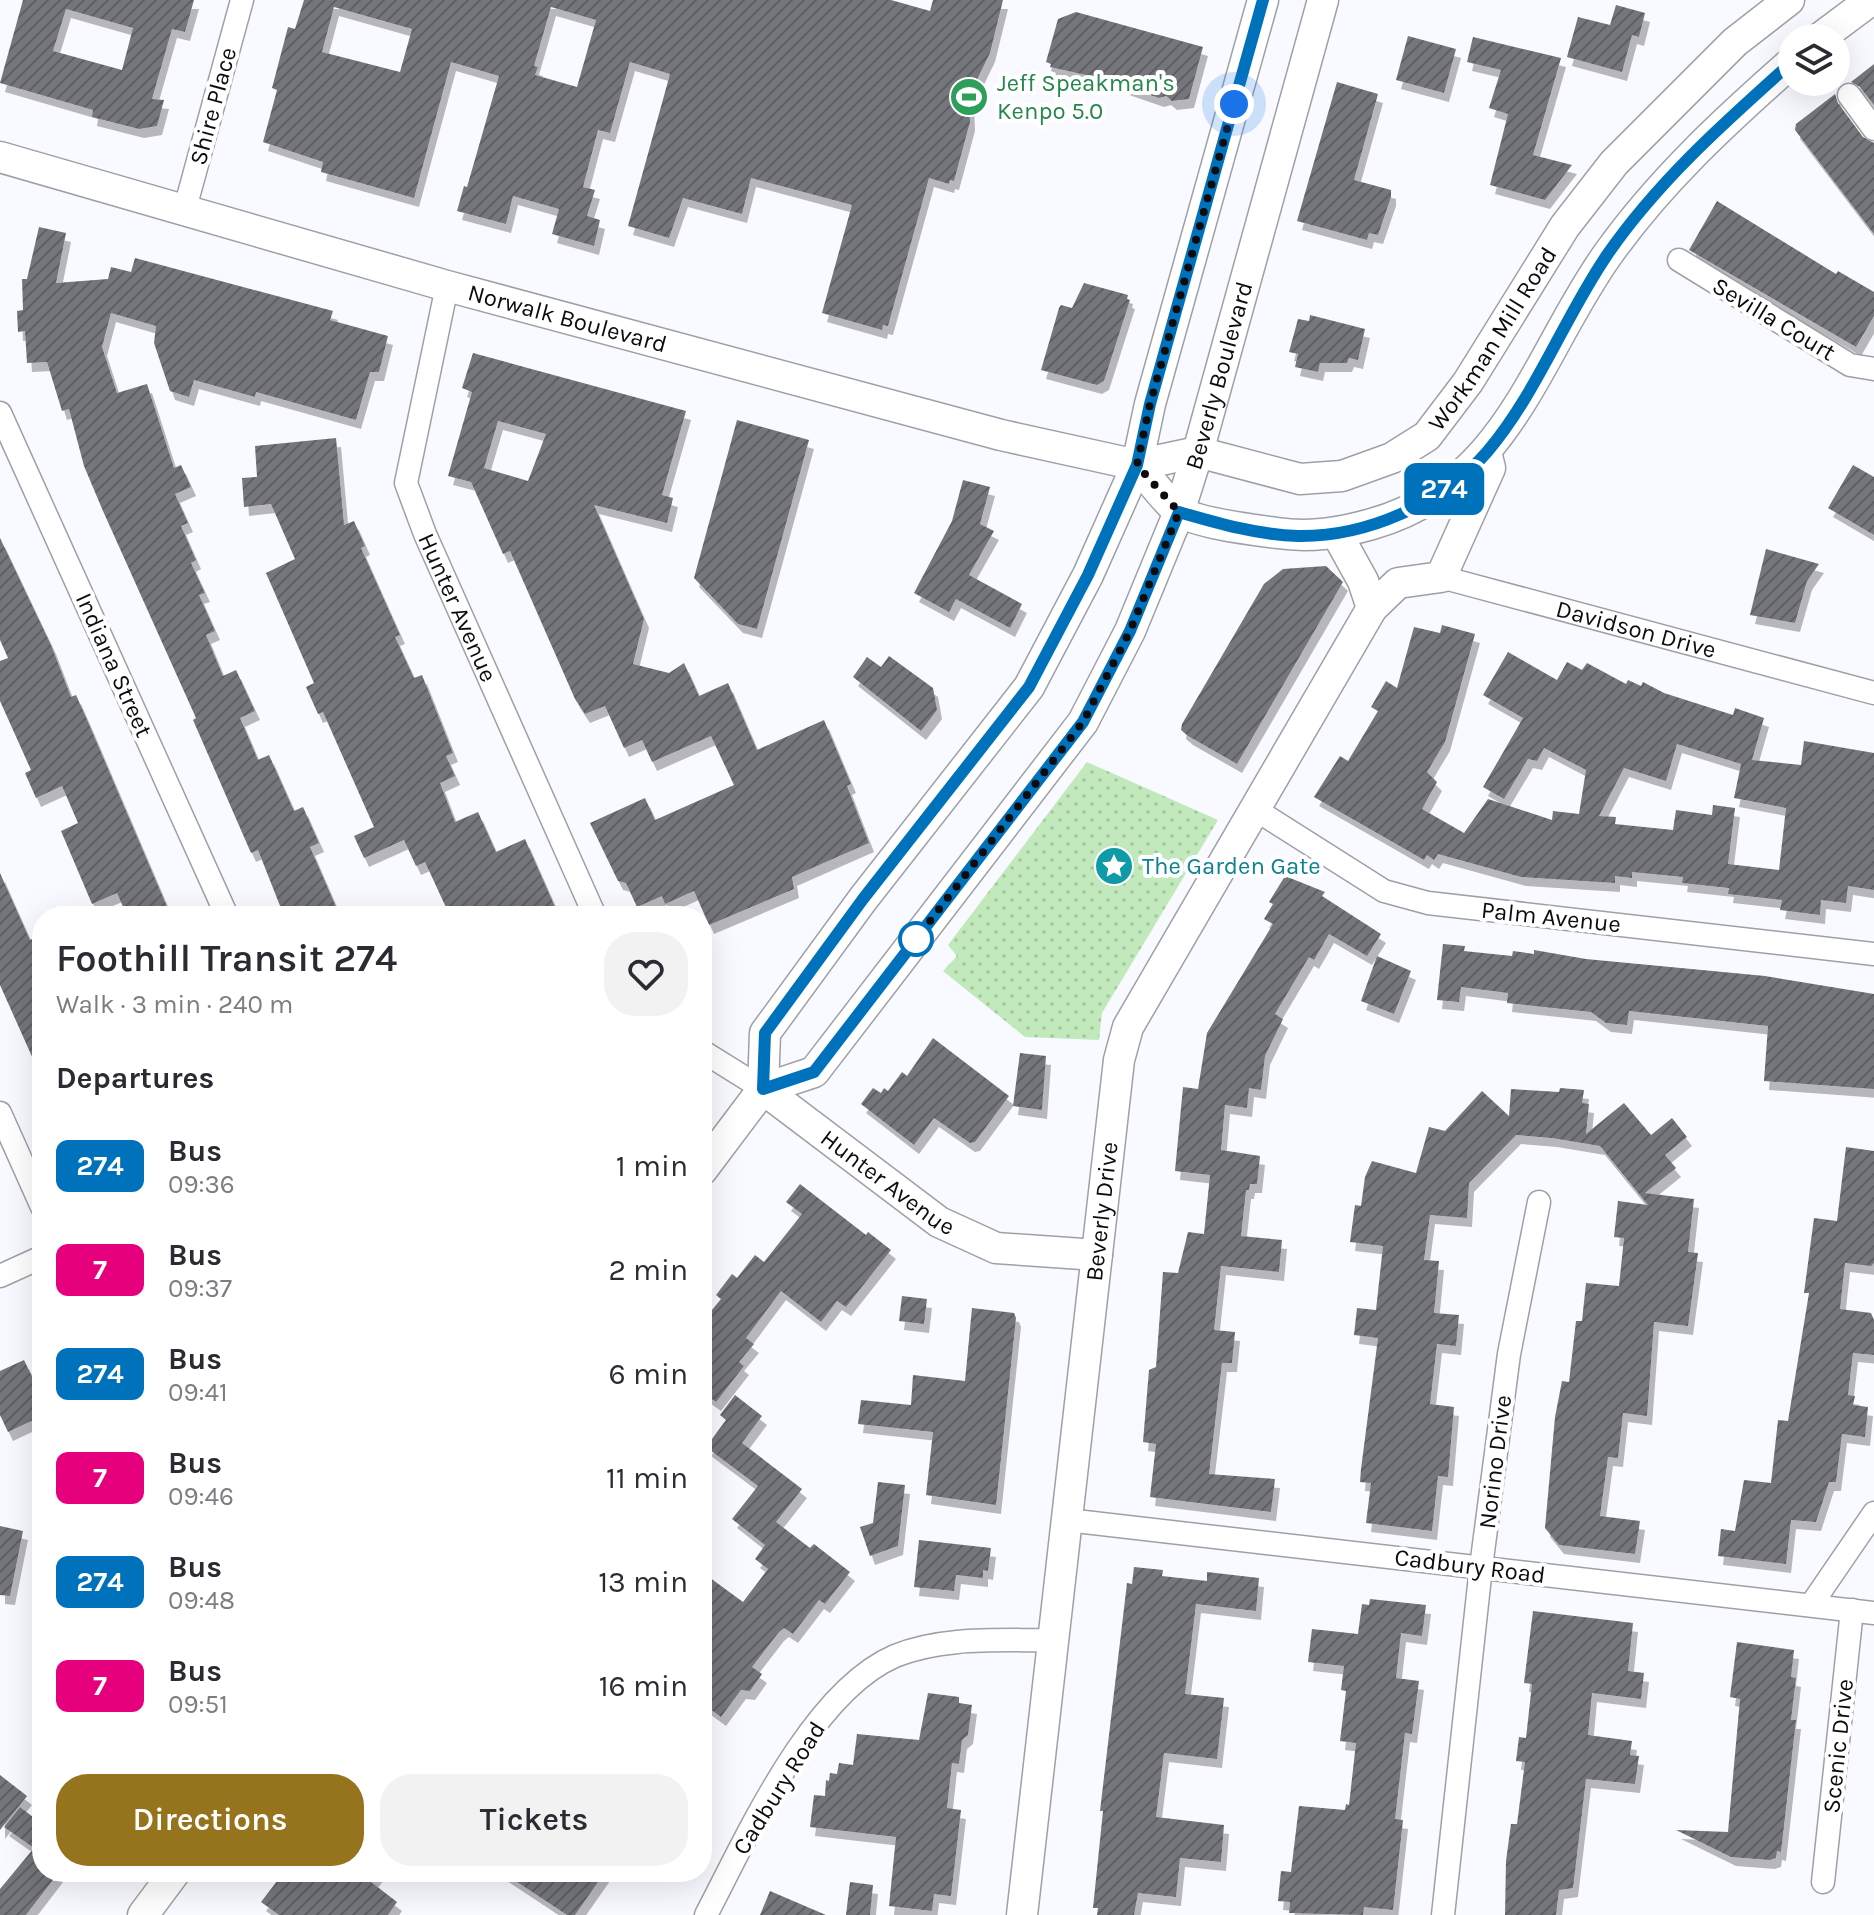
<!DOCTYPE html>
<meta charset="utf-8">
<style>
body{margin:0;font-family:Karla,sans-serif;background:#f2f2f3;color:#2b2b33;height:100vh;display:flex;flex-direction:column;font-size:30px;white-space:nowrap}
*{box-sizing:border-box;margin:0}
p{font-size:26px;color:#7c7c81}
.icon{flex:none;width:44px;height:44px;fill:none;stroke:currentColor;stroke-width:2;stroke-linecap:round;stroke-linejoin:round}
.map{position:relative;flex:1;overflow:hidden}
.side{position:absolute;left:32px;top:906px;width:680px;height:976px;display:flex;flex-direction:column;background:#fff;border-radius:32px;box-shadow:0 8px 32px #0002}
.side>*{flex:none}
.badge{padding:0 16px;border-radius:12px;font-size:28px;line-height:52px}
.controls{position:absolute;left:1778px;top:24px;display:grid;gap:16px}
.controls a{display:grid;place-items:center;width:72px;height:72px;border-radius:50%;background:#fff;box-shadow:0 8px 32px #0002;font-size:40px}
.you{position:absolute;width:40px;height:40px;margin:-20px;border:6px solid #fff;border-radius:50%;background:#1a73e8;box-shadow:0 0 0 12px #1a73e833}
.map>.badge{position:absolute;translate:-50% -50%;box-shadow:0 0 0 4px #fff}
h2{padding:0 24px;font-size:30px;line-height:72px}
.round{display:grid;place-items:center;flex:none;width:84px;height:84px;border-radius:32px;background:#f2f2f3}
.summary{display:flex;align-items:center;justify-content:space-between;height:136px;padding:0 24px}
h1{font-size:38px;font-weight:600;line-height:60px}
.cta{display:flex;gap:16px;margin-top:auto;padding:16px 24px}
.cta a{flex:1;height:92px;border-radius:32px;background:#96741d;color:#fff;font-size:32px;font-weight:600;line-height:92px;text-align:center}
.cta a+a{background:#f2f2f3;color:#2b2b33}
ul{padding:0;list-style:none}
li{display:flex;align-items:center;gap:24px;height:104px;padding:0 24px}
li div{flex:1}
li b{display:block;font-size:30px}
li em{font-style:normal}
li .badge{min-width:88px;font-weight:700;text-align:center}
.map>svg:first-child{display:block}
.grass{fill:url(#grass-dots)}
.building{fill:url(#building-hatch);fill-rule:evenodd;filter:url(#shadow)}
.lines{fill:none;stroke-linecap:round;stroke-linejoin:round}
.street-casing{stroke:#9ea0a7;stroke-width:25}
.secondary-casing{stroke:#9ea0a7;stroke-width:33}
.street{stroke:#fff;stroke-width:22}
.secondary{stroke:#fff;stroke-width:30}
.line-casing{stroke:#fff;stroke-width:18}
.line{stroke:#0072bc;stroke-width:12}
.walk{stroke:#0c0c0f;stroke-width:8;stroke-dasharray:0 14.4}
.stop-dot{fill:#fff;stroke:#0072bc;stroke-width:4}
.labels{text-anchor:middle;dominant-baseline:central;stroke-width:8;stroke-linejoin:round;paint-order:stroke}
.leisure-label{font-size:24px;fill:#27864d;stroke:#fff;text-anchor:start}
.street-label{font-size:24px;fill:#0c0c0f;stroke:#fff}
.culture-label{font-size:24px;fill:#0d838f;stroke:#fff;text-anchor:start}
</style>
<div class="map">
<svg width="1874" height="1915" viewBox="0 0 1874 1915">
<defs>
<pattern id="grass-dots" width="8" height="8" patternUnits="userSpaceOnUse" patternTransform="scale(2)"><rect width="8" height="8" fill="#c1e9bc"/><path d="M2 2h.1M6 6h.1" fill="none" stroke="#a5c7a0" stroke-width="1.8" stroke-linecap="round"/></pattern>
<pattern id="building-hatch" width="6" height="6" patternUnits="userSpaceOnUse" patternTransform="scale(2)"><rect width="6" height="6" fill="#74767c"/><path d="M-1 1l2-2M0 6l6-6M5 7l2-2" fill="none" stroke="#5e5f64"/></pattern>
<filter id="shadow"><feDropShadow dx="5" dy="9" stdDeviation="0" flood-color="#0004"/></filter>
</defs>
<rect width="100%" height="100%" fill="#f9faff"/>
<polygon class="grass" points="1087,762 1218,820 1102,1013 1099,1040 1025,1037 943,971 957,956 948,945"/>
<g class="building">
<path d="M23,0H194L185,32L172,29L152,99L164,100L157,126L139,129L92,117L93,110L0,83ZM66,9L133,28L122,70L53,51Z"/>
<path d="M304,0H891L930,11L933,0H1003L990,53L969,96L970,122L954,181L950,180L949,184L929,178L888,326L883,325L882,330L822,313L852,205L751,178L742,214L683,198L669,238L628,226L670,74L630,62L610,133L598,130L583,187L595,190L587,216L600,220L594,246L552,234L559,209L513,196L506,224L457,211L464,186L467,187L499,76L451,62L414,198L321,172L323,162L263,142L277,90L272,88L288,27L295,29ZM334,7L412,29L400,72L322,52ZM551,7L596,20L577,87L535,75L538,67L534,66Z"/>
<polygon points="1616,5 1645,13 1639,37 1632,35 1622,72 1567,57 1578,17 1610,25"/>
<polygon points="1076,12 1203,47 1189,99 1172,101 1166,96 1159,98 1104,79 1050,67 1051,64 1046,62 1058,19"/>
<polygon points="1408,36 1456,49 1444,93 1396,80"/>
<polygon points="1473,37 1561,58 1533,155 1572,165 1545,200 1490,185 1508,114 1489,108 1501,70 1467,62"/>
<polygon points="1874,64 1874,105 1860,87 1851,82"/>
<polygon points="1337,82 1378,94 1354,180 1391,190 1391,197 1378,235 1369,233 1367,240 1297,221"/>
<polygon points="1835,94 1838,103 1863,137 1874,143 1874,234 1795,130 1796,124"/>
<polygon points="1717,201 1836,274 1838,271 1874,292 1874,316 1856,347 1689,250"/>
<polygon points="39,227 66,233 56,283 108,279 111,267 131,272 135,258 333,311 330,320 388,336 379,372 370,372 356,420 256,392 255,397 194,380 189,397 170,391 154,343 156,326 111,313 102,347 117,393 147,384 174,468 181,465 191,487 175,494 188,523 181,526 196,560 191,563 205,593 199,595 215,631 206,635 223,676 236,670 255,711 240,718 258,760 269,755 294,811 303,807 319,843 310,847 340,916 284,916 258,850 251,853 193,720 196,718 103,511 84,466 69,409 62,411 47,362 27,363 25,331 18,332 17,311 23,310 22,279 27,279"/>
<polygon points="1084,283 1128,295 1127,299 1130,300 1104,381 1097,385 1041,370 1059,308 1061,305 1072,308"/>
<polygon points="1310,315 1365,329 1358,360 1349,358 1347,363 1320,363 1318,372 1295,367 1298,354 1289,352 1298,319 1309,321"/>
<path d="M473,353L686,411L662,495L673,498L667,523L594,505L644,619L633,664L669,673L684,663L699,696L728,683L757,750L824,720L851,784L847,786L869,843L792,877L794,889L709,925L694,891L665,904L662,896L637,907L626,883L618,881L590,823L645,798L655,820L734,785L711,736L652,762L642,740L624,748L605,706L585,714L575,699L510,551L503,554L471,482L448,476L472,392L462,388ZM498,421L546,434L528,481L484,468Z"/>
<polygon points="737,420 809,440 757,629 738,624 694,578"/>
<polygon points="336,438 344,525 354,521 365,546 361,548 400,635 395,637 414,678 422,675 453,753 446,756 455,776 440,783 455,822 478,812 496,852 525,839 559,916 450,916 425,862 416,866 404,840 364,858 354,836 374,827 323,712 318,714 306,687 314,683 266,573 295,559 271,504 244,507 242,478 257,477 255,446"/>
<polygon points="1853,465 1874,477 1874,535 1828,508"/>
<polygon points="963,480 990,487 980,524 994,531 969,575 1022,604 1010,628 956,599 949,612 914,593 952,521"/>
<polygon points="0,538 51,645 71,697 76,695 88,722 171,916 127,916 117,893 92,904 61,831 78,823 62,786 36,798 25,773 31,770 0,701 0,661 8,658 0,640"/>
<polygon points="1766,549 1819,564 1807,581 1795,623 1750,615"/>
<polygon points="1326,566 1343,582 1237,764 1188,736 1181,730 1182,724 1264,584 1283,569"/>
<path d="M1442,625L1475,634L1445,742L1427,772L1437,782L1422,809L1464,833L1488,799L1552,820L1553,811L1579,814L1586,770L1544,748L1537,761L1528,759L1504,799L1483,787L1523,718L1483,695L1508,652L1557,680L1567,662L1582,670L1587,663L1626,684L1628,680L1641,686L1643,682L1664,693L1733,715L1735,708L1764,718L1752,760L1801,765L1804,741L1874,753V890L1848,886L1846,903L1821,900L1820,915L1780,910L1782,900L1728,894L1729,888L1682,883L1683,877L1632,872V878L1615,876V883L1521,877L1438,854L1434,860L1427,855L1424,860L1314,797L1340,756L1348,761L1378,711L1371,707L1386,681L1397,688L1414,627L1440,633ZM1677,744L1741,764L1734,798L1786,808L1779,870L1728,864L1735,808L1713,805L1712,815L1676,810L1673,830L1615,824L1616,817L1599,816L1624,768L1666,781Z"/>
<polygon points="889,656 933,688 937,710 921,731 853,677 867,657 881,667"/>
<polygon points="0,873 30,940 42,934 42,980 39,981 42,989 42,1079 0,985"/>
<polygon points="1285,876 1325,892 1322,896 1381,934 1367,956 1329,934 1314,960 1309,957 1275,1014 1283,1019 1265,1056 1261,1090 1249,1088 1247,1108 1225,1105 1221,1150 1260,1156 1257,1184 1250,1184 1249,1190 1246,1190 1241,1236 1282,1240 1279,1272 1221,1266 1214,1330 1235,1332 1232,1363 1222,1363 1209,1474 1275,1479 1271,1512 1150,1497 1156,1444 1143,1442 1149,1370 1156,1367 1163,1272 1178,1273 1188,1232 1204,1234 1210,1175 1175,1171 1183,1087 1198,1089 1207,1033 1273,924 1264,919 1273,904 1269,902"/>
<polygon points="1443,944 1465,946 1464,951 1512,956 1513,951 1534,954 1534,950 1586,959 1765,976 1874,994 1874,1089 1764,1081 1768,1026 1629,1011 1627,1025 1606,1023 1591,1012 1507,1003 1508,993 1461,987 1459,1002 1437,1000"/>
<polygon points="1377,956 1411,971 1394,1014 1361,1001"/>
<polygon points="933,1038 1009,1096 975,1142 970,1143 934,1118 914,1145 861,1104 873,1088 881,1093 884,1088 888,1091 902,1072 907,1076"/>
<polygon points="1020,1053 1046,1056 1042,1110 1013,1106"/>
<polygon points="1560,1088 1584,1090 1582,1103 1589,1104 1586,1134 1624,1103 1651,1135 1672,1118 1687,1137 1665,1155 1676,1168 1645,1193 1694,1199 1688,1252 1698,1253 1688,1326 1654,1322 1647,1416 1623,1413 1618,1458 1608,1457 1600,1516 1640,1521 1635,1554 1559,1545 1545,1528 1555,1417 1562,1381 1569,1382 1576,1321 1582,1321 1586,1283 1619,1286 1624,1238 1614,1237 1618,1201 1648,1205 1600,1146 1552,1138 1516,1135 1469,1183 1467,1218 1430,1215 1424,1260 1439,1261 1434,1313 1459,1315 1456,1346 1437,1344 1430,1404 1454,1407 1448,1477 1438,1476 1432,1531 1366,1523 1371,1483 1360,1482 1361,1469 1378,1338 1354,1335 1357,1308 1376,1310 1383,1246 1350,1242 1355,1205 1361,1206 1365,1177 1372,1161 1416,1173 1429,1127 1445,1131 1482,1091 1509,1116 1511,1089 1559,1092"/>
<polygon points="1846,1147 1874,1151 1874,1263 1871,1266 1845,1263 1840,1309 1871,1313 1874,1320 1874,1355 1853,1353 1848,1395 1855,1396 1853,1405 1868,1407 1865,1437 1842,1434 1836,1482 1829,1482 1816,1522 1791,1520 1786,1564 1718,1556 1721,1529 1735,1531 1744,1480 1771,1483 1778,1420 1788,1421 1809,1293 1804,1293 1814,1218 1837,1221"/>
<polygon points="800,1184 866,1235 868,1232 891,1250 846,1307 837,1301 821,1322 781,1291 746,1338 754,1344 739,1362 744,1366 716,1402 702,1392 702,1322 721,1299 716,1295 732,1274 737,1278 755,1255 764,1262 802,1214 786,1202"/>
<polygon points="902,1296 927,1299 924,1324 899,1321"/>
<polygon points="972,1308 1014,1313 1016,1318 996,1505 926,1495 933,1432 858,1424 861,1400 911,1405 913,1375 965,1381"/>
<polygon points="24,1360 42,1397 42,1416 8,1432 0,1415 0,1371"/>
<polygon points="735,1395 762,1416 742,1443 802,1489 776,1522 810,1548 814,1544 850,1572 825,1604 819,1600 793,1634 784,1628 779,1632 752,1667 762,1674 750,1691 741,1690 721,1717 702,1703 702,1572 743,1602 768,1569 755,1559 765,1545 732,1519 758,1486 706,1447 726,1420 720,1415"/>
<polygon points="878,1482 905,1485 898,1546 870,1556 860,1527 873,1523"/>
<polygon points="0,1526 23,1531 10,1596 0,1595"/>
<polygon points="919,1540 991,1548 988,1571 983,1570 983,1578 956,1575 954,1591 914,1587"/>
<polygon points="1134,1567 1163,1570 1162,1576 1207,1581 1207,1572 1259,1578 1256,1611 1196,1604 1185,1694 1224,1698 1217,1759 1164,1753 1156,1817 1224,1825 1221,1862 1180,1858 1176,1897 1138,1893 1134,1915 1097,1915 1098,1908 1093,1908 1103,1811 1100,1811 1127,1583 1132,1584"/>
<polygon points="1370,1599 1426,1605 1422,1636 1401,1633 1396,1678 1419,1681 1412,1734 1405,1733 1395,1819 1403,1820 1393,1910 1364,1907 1363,1915 1289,1913 1290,1902 1278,1901 1281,1871 1291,1872 1299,1806 1345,1810 1346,1804 1349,1805 1356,1743 1340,1741 1346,1691 1341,1690 1344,1666 1308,1662 1312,1629 1358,1634 1362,1604 1369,1605"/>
<polygon points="1533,1611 1633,1623 1628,1671 1644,1673 1641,1699 1592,1693 1588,1735 1632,1741 1630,1755 1639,1756 1635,1784 1586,1779 1573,1888 1559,1890 1556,1915 1505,1915 1506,1861 1511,1824 1517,1824 1525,1762 1516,1761 1519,1737 1526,1738 1532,1684 1524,1683"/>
<polygon points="1737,1642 1794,1650 1791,1677 1796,1678 1791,1720 1796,1720 1781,1852 1777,1851 1776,1858 1770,1860 1731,1857 1676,1830 1728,1832 1740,1699 1730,1697"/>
<polygon points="928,1693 959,1697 959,1703 972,1705 968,1735 962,1740 959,1764 952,1763 947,1808 961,1810 951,1896 934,1894 932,1911 889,1906 896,1837 810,1827 814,1795 825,1796 826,1780 829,1781 830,1773 837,1774 839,1763 853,1765 857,1734 919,1740"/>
<polygon points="0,1775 27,1796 0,1830"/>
<polygon points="20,1807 42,1824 42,1872 59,1872 26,1915 0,1915 0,1889 34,1848 4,1827"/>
<polygon points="284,1872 378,1872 371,1882 397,1902 388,1915 279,1915 261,1902"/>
<polygon points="502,1872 605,1872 575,1915 567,1915"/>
<polygon points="850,1882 873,1885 870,1915 846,1915"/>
<polygon points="770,1891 826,1915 760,1915"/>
</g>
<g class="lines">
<defs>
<g id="street">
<polyline points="1849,95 1874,129"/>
<polyline points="184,212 242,0"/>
<polyline points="1679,260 1850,365 1874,369"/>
<path id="s1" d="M447,286L406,483L425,534L595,916"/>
<polyline points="0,413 227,916"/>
<path id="s2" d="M1441,577L1874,693"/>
<polyline points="1253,808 1384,891 1428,903 1874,954"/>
<polyline points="702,1051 763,1089"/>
<polyline points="0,1113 42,1207"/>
<polyline points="0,1276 42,1257"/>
<polyline points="1067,1520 1874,1613"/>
<polyline points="1811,1605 1874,1513"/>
<polyline points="1823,1882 1852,1610"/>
<path d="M706,1915C747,1837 811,1692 895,1656C944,1636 1001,1641 1053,1640"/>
<polyline points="1443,1915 1481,1567 1509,1354 1539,1202"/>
</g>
<g id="secondary">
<polyline points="1820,38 1871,0"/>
<path id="s3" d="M0,157L447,286L1001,435L1137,465L1198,452L1300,479L1342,476L1392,458L1427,436L1468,382L1565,226L1614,163L1735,42L1789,0"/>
<path d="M1137,465C1150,479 1163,498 1177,510C1194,523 1255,530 1277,533C1311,538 1340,533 1372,524C1509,485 1536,355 1608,254C1660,181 1725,121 1792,62"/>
<polyline points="1337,534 1363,581 1372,608"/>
<polyline points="763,1089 765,1033 863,899 1029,687 1088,575 1137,465 1150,404 1263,0"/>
<path id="s4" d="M763,1089L939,1222L996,1248L1097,1255"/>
<path id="s5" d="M702,1170L763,1089L814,1072L1083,722L1130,631L1179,512L1198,452L1323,0"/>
<polyline points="143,1915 175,1872"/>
<path id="s6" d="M1022,1915L1119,1060L1128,1027L1372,608L1398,583L1441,577L1490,468L1486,452"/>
</g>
</defs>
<use href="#street" class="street-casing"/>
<use href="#secondary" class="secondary-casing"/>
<use href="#street" class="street"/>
<use href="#secondary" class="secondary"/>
</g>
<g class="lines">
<defs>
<path id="line" d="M1263,0L1150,404L1137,465L1088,575L1029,687L863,899L765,1033L763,1089L814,1072L1083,722L1130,631L1179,512C1217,523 1258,535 1298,536C1366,537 1442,504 1487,452C1537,393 1564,318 1607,255C1658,181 1726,121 1792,62"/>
</defs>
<use href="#line" class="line-casing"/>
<use href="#line" class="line"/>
<polyline class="walk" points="916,939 910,947 1083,722 1130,631 1179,512 1137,465 1150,404 1234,104"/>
</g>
<defs>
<symbol id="stadium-disc" viewBox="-11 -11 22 22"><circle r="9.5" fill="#2e9e5b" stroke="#fff"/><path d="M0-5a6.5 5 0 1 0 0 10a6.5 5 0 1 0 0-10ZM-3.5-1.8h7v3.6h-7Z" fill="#fff"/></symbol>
<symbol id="sight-disc" viewBox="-11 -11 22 22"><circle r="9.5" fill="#0f9aa8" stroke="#fff"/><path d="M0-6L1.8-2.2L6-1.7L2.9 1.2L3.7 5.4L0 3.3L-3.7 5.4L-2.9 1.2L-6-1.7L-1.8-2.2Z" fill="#fff"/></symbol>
</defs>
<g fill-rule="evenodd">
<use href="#stadium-disc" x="947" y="75" width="44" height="44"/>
<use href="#sight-disc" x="1092" y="844" width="44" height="44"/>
</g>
<circle class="stop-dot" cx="916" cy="939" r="16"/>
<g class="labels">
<g class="leisure-label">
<text x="997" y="83">Jeff Speakman's<tspan x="997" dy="28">Kenpo 5.0</tspan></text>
</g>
<g class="street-label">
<text transform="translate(213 106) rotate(-75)">Shire Place</text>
<text stroke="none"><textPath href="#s3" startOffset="590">Norwalk Boulevard</textPath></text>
<text transform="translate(1774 319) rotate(31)">Sevilla Court</text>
<text stroke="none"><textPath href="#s3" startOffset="1600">Workman Mill Road</textPath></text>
<text stroke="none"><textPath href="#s5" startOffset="970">Beverly Boulevard</textPath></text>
<text stroke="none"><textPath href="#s1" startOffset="336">Hunter Avenue</textPath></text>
<text stroke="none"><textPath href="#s2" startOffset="202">Davidson Drive</textPath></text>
<text transform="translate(114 665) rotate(66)">Indiana Street</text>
<text transform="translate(1551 917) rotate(6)">Palm Avenue</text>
<text stroke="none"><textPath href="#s4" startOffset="156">Hunter Avenue</textPath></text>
<text stroke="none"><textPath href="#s6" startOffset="708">Beverly Drive</textPath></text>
<text transform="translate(1495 1462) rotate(-83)">Norino Drive</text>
<text transform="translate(1470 1566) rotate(7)">Cadbury Road</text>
<text transform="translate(1838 1746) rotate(-84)">Scenic Drive</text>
<text transform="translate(779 1788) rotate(-58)">Cadbury Road</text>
</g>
<g class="culture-label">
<text x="1142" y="866">The Garden Gate</text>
</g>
</g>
</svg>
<div class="controls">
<a><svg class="icon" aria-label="layers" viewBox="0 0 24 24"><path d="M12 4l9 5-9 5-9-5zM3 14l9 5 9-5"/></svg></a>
</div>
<div class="you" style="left:1234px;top:104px"></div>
<b class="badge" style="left:1444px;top:489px;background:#0072bc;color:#fff">274</b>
<section class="side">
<div class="summary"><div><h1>Foothill Transit 274</h1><p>Walk · 3 min · 240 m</p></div><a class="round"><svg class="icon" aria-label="heart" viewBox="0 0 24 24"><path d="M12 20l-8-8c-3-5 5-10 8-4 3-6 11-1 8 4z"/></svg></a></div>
<h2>Departures</h2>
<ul>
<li><span class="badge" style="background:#0072bc;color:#fff">274</span><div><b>Bus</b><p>09:36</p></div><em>1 min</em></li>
<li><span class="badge" style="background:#e6007e;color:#fff">7</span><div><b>Bus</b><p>09:37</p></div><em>2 min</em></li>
<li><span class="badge" style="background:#0072bc;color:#fff">274</span><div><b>Bus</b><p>09:41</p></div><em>6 min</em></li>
<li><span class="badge" style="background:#e6007e;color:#fff">7</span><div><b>Bus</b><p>09:46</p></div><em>11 min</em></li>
<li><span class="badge" style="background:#0072bc;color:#fff">274</span><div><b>Bus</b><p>09:48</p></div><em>13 min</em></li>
<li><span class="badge" style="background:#e6007e;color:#fff">7</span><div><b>Bus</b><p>09:51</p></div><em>16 min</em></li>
</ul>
<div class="cta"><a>Directions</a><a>Tickets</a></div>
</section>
</div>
